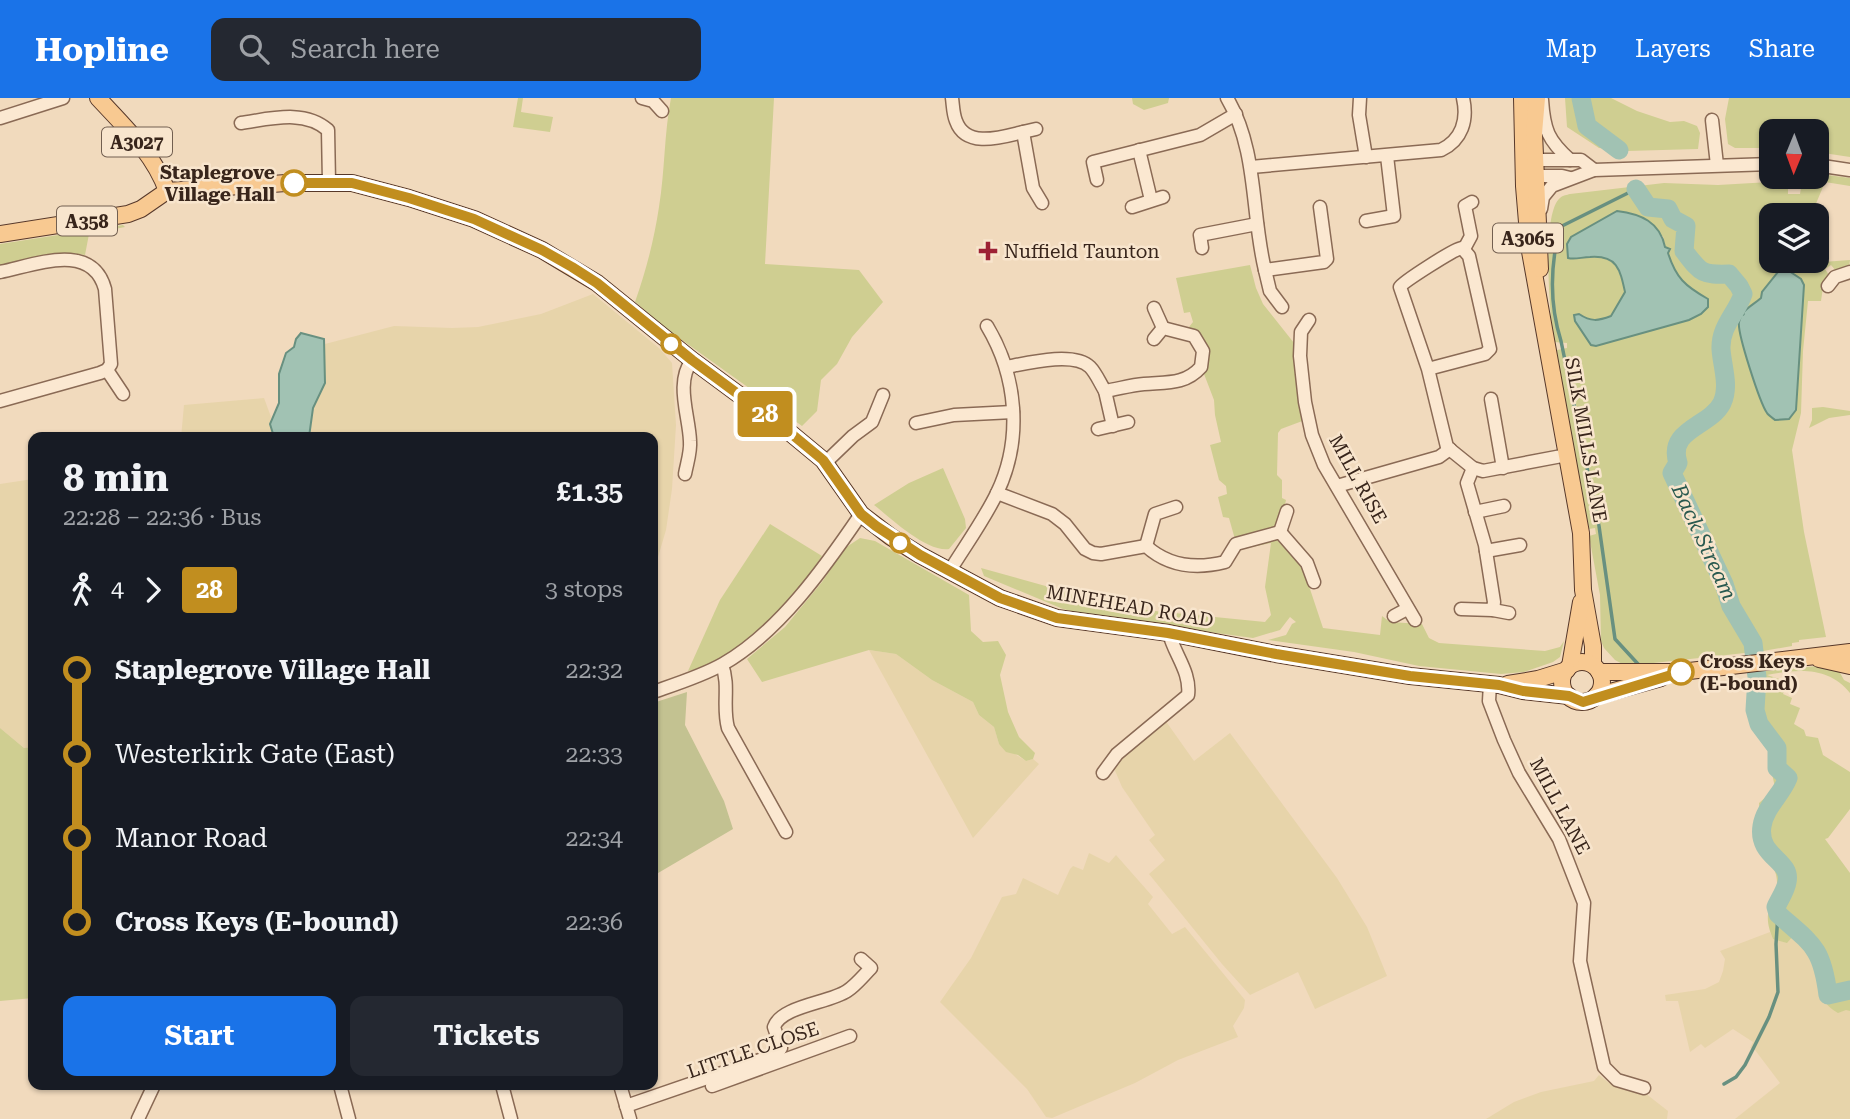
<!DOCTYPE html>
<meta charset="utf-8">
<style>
body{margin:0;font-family:"Roboto Serif",serif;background:#242831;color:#f1f3f6;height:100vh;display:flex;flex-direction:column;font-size:26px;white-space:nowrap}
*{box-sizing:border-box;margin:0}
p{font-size:23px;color:#9ea1a6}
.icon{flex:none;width:38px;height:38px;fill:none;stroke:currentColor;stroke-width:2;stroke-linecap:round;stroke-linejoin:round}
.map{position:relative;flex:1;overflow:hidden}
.sheet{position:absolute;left:28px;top:334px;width:630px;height:658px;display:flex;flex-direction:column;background:#171b24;border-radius:14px;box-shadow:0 2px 5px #0004}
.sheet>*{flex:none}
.badge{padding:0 14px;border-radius:5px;font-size:24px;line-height:46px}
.needle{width:46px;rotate:181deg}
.tools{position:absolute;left:1759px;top:21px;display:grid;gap:14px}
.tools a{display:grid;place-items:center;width:70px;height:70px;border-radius:14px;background:#171b24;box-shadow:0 2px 5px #0004;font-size:35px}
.map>.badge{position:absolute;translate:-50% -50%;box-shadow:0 0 0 4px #fff}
.legs{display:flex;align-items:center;gap:10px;height:77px;padding:0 35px;font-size:23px}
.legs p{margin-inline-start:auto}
.overview{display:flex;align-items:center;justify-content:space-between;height:119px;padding:0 35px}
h1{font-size:38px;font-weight:700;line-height:52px}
.cta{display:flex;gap:14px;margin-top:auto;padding:14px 35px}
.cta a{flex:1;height:80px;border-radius:14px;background:#1a73e8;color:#fff;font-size:28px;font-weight:700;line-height:80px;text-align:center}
.cta a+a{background:#242831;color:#f1f3f6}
ul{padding:0 35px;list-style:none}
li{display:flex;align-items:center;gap:24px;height:84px;font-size:26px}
li i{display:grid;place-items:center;width:10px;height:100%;margin:0 9px;background:currentColor}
li i::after{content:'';width:18px;height:18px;margin:-9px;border:5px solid;border-radius:50%;background:#171b24}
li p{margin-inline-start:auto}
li:first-child i{background:linear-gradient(#0000 50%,currentColor 0)}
li:last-child i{background:linear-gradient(currentColor 50%,#0000 0)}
header{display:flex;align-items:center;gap:42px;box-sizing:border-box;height:98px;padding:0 35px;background:#1a73e8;color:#fff}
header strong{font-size:33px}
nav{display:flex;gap:38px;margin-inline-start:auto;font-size:24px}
.search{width:490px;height:63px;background:#242831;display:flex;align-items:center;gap:18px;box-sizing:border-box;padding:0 24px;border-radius:14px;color:#9ea1a6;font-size:26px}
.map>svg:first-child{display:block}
.farmland{fill:#e7d4aa}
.green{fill:#cfce91;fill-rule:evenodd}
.cemetery{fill:#c3c291}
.water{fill:#a1c2b3;stroke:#689080;stroke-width:2}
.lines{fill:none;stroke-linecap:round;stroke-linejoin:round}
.stream{stroke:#689080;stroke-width:3.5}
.river{stroke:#a1c2b3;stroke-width:19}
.minor-casing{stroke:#8a6a55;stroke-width:15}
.major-casing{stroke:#57382a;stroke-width:18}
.minor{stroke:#fbe8d1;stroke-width:12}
.major{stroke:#f8c991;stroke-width:16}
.line-1-casing{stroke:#fff;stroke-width:16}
.line-1{stroke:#c18e1f;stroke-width:10}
.stop-1-dot{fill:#fff;stroke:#c18e1f;stroke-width:3.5}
.poi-dot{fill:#9d2134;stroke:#f8e5cd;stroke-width:2.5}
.labels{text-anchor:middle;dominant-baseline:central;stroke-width:5;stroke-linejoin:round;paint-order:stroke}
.shield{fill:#f8e5cd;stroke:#725f50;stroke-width:2}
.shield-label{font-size:18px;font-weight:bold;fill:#38251b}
.stop-label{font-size:19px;font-weight:bold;fill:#38251b;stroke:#f8e5cd;text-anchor:end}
.poi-label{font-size:19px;fill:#38251b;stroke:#f8e5cd;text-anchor:start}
.street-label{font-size:19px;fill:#38251b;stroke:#f8e5cd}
.water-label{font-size:21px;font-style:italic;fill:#29594f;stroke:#f8e5cd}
</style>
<header>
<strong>Hopline</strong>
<div class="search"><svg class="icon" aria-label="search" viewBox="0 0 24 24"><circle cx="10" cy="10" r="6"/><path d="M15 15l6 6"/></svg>Search here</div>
<nav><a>Map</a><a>Layers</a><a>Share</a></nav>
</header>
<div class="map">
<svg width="1850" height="1021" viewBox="0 0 1850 1021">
<rect width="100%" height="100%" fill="#f1dabd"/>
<g class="farmland">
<polygon points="593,196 660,251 672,265 676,327 672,391 666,432 653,476 653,340 309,340 313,310 325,285 325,246 394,228 452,230 478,229 541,216"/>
<polygon points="264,300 271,319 270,326 274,339 181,340 184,307"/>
<polygon points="33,381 33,649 24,650 0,630 0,386"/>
<polygon points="869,552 896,556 932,582 973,604 979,617 994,629 999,646 1026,663 1033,661 1039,666 973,740"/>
<polygon points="1165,622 1194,663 1230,635 1337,780 1367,829 1387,878 1315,911 1298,874 1250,897 1222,866 1149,776 1165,762 1149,742 1155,737 1122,689 1113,668"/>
<polygon points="1089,755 1109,765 1116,757 1153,799 1148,806 1172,836 1185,829 1245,902 1244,910 1233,928 1238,939 1178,962 1135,985 1052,1020 1046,1019 1027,991 940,904 971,860 1002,799 1016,796 1023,780 1058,797 1070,771 1073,768 1083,772"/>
<polygon points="1770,834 1773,841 1793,838 1815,863 1821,896 1850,913 1850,1021 1735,1021 1780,985 1755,952 1750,950 1753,944 1733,931 1705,950 1701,946 1690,954 1678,903 1666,903 1665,897 1705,891 1719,884 1723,873 1725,861 1720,853"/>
<polygon points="1599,977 1609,985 1645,995 1668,1013 1667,1021 1486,1021 1514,1004 1541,994 1594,983"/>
</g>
<g class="green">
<polygon points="518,0 523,0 521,14 553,19 550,34 513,29"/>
<path d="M671,0H774L765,166L859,172L883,204L852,239L837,266L821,282L817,313L802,328L668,232L635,204C646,173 654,142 659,109C665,73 664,36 671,0Z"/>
<polygon points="1132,0 1169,0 1168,5 1144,12 1133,6"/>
<polygon points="1565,0 1611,0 1637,13 1670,24 1684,23 1697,28 1700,35 1698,51 1627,53 1599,50 1567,29"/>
<polygon points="1729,0 1850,0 1850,59 1817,54 1816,33 1771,33 1771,50 1735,50 1728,46 1725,21"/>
<path d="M1827,77L1850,80V88L1825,84L1815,108V117H1771V163H1816L1817,137L1823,164L1850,162L1849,169L1836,173L1831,167L1825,171L1829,177L1824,182L1821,203H1808L1803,253L1801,315L1792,352L1804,434L1826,539L1799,542V544L1792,545V548L1763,553L1626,568L1615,562L1604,550L1601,543L1600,497L1589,438L1596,436L1595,430L1589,431L1556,256L1557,252L1567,250V245L1554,244C1550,220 1541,115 1560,100C1563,97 1567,97 1570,96L1664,85L1718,87L1770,84L1785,79L1788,82V96H1800L1801,90H1810V82L1813,79ZM1663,138C1669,171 1679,184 1708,201L1596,248L1591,247L1575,223L1579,216C1591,224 1598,223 1611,218L1625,194C1617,156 1607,156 1572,161ZM1779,174L1796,177L1804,187L1796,312L1791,318L1767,316L1758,289L1744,212L1761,200L1762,194Z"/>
<polygon points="123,127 125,129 89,136 85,157 69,155 0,169 0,146"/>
<path d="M1250,167L1256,190L1263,206L1294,245L1305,322L1281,331L1278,335L1277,377L1282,382V400L1286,402L1282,420L1275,432L1278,443L1303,470L1323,530L1380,537L1382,518L1390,524L1422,526L1429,540L1439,545L1545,553L1560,549L1564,543L1560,559L1553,564L1524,574L1501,576L1419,568L1354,554L1268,542L1286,537L1292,526L1296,524L1290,519L1280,532L1253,540L1092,518L1063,511L984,478L981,470L1067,494L1104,508L1265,524L1271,517L1265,489L1271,445L1238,452L1229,420L1223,419L1218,399L1227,396L1226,388L1219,382L1210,347L1221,344L1215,317L1214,302L1204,276C1215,251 1209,245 1189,229L1193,224L1190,214L1184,215L1176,180Z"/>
<polygon points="1823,309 1850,313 1850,317 1829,320 1809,330 1812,322 1812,310"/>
<path d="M943,370L965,421L966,430L949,451C926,454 892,421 874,407L909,385Z"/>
<path d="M770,426L822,458C790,506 748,562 688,573L720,502Z"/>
<polygon points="860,440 875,443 969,497 971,533 983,544 998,543 1006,557 1000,577 1008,614 1019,639 1035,655 1033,661 1026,663 1018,657 1006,654 999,646 994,629 979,617 973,604 932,582 896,556 869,552 762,584 747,561 785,529 822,484 845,450"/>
<path d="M1817,568L1839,573L1844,582L1850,585V595C1829,568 1797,571 1767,577L1788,584L1783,596L1792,600L1790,606L1800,610L1794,626L1804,632L1806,638L1818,640L1823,657L1850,674V711L1828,740L1825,741L1850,775V913L1846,912L1838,915C1815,902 1823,887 1815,865C1812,855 1800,846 1793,838L1787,845L1773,841C1759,808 1778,809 1777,784C1777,769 1766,762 1762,749C1759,735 1760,720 1759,705L1775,691C1773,674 1767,665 1769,648C1756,627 1746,606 1747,581L1765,577V573Z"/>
<polygon points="0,630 24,650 33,649 33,900 0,903"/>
</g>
<polygon class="cemetery" points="687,594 685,627 724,703 733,731 653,778 653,605"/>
<g class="water">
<path d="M1617,113C1641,116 1660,124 1665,149L1670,151L1668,155C1676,180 1685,188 1708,201V209L1701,216L1689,222L1596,248L1591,247L1575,223L1574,217L1579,216C1591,224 1598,223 1611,218L1625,194C1620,171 1617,157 1590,159C1582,159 1575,162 1568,160L1567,146L1571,139Z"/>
<path d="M1789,173L1801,181L1804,187L1796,312L1789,321L1775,322C1774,321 1768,317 1767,315C1760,305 1737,235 1739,224C1741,212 1752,208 1761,200L1762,194L1778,174Z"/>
<polygon points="301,235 324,241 325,285 313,310 309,339 274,339 270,326 279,305 279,276 286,255 294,249 296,241"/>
</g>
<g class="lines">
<g class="stream">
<path d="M1636,91L1560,129C1550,168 1549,205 1561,243L1599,428L1615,541L1638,566"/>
<polyline points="1737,208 1743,216"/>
<polyline points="1724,986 1736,979 1745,967 1769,919 1778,894 1776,846 1778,816"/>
</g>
<g class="river">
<polyline points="1581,0 1587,28 1619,52"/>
<path d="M1636,91L1648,109L1668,111L1673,121L1686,128L1684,153C1701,175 1701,177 1729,176L1739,188L1743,196C1737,215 1720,228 1721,251C1722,268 1730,288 1722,305C1710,329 1667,331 1678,365L1672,375L1724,486L1731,508L1753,545L1757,579L1755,612L1759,626L1777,650V670L1788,680C1782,696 1765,709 1762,728C1757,759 1792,762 1787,784C1786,792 1779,802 1776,809L1778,816C1812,846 1822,849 1828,897L1850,892"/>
</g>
<defs>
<g id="minor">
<polyline points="642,0 653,3 662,13"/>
<path d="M952,0C953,7 953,16 956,23C966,51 1002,39 1023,34"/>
<path d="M1227,0C1258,52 1251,115 1265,172L1324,164L1327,161L1320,109"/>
<polyline points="1360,0 1359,17 1366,59"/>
<path d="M1542,2C1544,32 1548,42 1570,62"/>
<polyline points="0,20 63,0"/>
<polyline points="1712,22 1717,67"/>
<path d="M241,25C270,21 304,11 328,32L329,84"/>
<polyline points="1036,31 1023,34 1033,90 1042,105"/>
<polyline points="1139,52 1151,102"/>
<polyline points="1527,62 1581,62 1594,72"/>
<polyline points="1816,67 1850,72"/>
<path d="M1251,69L1441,52C1462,42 1468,22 1463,0"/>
<polyline points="1529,78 1562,78 1570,80"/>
<polyline points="1097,82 1093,64 1200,37 1236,16"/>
<polyline points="1132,109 1163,99"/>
<polyline points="1541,111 1543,99 1552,88 1594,72 1771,66"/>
<polyline points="1366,123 1394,118 1387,58"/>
<polyline points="1202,150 1200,137 1257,126"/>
<polyline points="1464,151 1471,138 1465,108 1472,104"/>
<polyline points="1265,172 1270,193 1282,209"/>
<path d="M0,174C35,167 92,143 105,191L111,266L107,272L100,275L0,303"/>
<polyline points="1828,188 1835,179 1850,174"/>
<polyline points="1154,210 1163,230"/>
<polyline points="1309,222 1301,234 1300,258 1305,304 1312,337 1324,367 1415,522"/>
<path d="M1007,269C1027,265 1074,253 1090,269C1096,275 1100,285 1105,293C1118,291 1131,287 1144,286C1166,284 1185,287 1201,269L1203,253L1194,238L1163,230L1154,241"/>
<path d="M1428,271L1485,256L1490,251L1469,158L1462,150C1454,151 1403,184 1400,189L1428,271L1447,349L1473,370L1483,373L1567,357"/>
<polyline points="107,272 123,296"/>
<polyline points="1105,293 1113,328"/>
<polyline points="1491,301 1503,370"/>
<polyline points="916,325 954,317 1013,314"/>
<polyline points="1098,331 1128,324"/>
<polyline points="825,365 853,338 872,324 883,297"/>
<path d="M685,376C687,365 691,354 690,343C689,317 675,285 692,262"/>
<polyline points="1337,388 1439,359 1450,351"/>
<path d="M997,395L1052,416L1065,426L1085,451L1093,455L1101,456L1146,448C1169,469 1197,471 1225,464L1236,446L1280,434L1307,465L1314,484"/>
<polyline points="1475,414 1504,408"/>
<polyline points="1280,434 1287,413"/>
<polyline points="1146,448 1155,416 1176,409"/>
<polyline points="1486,453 1520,447"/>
<path d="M949,474C965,448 984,422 997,395C1023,341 1017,278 987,228"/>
<polyline points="1461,511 1493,512 1494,504 1485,447 1467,385 1473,370"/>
<polyline points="1493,512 1509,515"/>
<polyline points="1394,518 1407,511"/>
<path d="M722,567C730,588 722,608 728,630L786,734"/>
<polyline points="1490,586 1489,603 1504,642 1519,675 1559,741 1584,805 1580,863 1604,969 1617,982 1644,990"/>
<path d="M653,594C676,586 702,578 723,566C779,534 825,469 861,416"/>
<path d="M1103,675L1117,656L1188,597C1191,574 1174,556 1169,535"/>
<polyline points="340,987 349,1021"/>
<polyline points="502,987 511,1021"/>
<polyline points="620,987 630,1021"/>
<polyline points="712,988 850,938"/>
<path d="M626,1008L777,956L781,950L774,929C781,908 829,905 847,893C856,887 863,878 871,870L861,861"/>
<polyline points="138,1021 154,987"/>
</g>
<g id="major">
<path d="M98,0C124,28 154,56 167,93"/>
<polyline points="1522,0 1524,88 1529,148 1581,435 1583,492 1593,548 1593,567"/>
<polyline points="1537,0 1534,35 1540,171"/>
<polyline points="167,93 286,85 352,85 409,100 474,121 542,152 597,185 692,262 788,333 823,362 861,416 891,439 920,457 1000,500 1057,520 1169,535 1276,556 1410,578 1499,587 1523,593 1569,598"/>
<polyline points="0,136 128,116 141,111 167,93"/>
<polyline points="1819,561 1850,568"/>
<circle cx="1582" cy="584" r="20"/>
<polyline points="1570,568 1581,504"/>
<polyline points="1599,574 1681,574 1850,554"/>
<polyline points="1508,586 1538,581 1567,572"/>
<polyline points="1596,598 1661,580"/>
</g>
</defs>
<use href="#minor" class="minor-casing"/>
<use href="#major" class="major-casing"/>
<use href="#minor" class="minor"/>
<use href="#major" class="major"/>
</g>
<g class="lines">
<defs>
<polyline id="line-1" points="294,85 352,85 409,100 474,121 542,152 572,169 597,185 692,262 788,333 823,362 861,416 876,428 920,457 1000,500 1057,520 1168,535 1276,556 1410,578 1499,587 1523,593 1569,598 1583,604 1681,574"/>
</defs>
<use href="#line-1" class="line-1-casing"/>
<use href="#line-1" class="line-1"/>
</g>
<g class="stop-1-dot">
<circle cx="294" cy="85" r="12"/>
<circle cx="671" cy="246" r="9"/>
<circle cx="900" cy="445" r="9"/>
<circle cx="1681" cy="574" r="12"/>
</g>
<path class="poi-dot" d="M984.5 142.5h7v7h7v7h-7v7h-7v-7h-7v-7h7z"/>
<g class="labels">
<g class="shield">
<rect x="102" y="29.5" width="70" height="29" rx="5"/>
<rect x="57" y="108.5" width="60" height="29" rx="5"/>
<rect x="1493" y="125.5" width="70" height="29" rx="5"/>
</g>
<g class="shield-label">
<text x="137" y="44">A3027</text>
<text x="87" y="123">A358</text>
<text x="1528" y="140">A3065</text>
</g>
<g class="stop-label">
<text x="275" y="74">Staplegrove<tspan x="275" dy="22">Village Hall</tspan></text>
<text x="1700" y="563" text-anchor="start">Cross Keys<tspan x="1700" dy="22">(E-bound)</tspan></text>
</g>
<g class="poi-label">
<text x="1004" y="153">Nuffield Taunton</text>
</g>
<g class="street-label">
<text transform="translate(1586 342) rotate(80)">SILK MILLS LANE</text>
<text transform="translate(1358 381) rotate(61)">MILL RISE</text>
<text transform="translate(1130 508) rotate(10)">MINEHEAD ROAD</text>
<text transform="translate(1560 708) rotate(62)">MILL LANE</text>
<text transform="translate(753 952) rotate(-19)">LITTLE CLOSE</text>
</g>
<g class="water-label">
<text transform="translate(1704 444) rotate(65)">Back Stream</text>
</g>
</g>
</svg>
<div class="tools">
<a><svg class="needle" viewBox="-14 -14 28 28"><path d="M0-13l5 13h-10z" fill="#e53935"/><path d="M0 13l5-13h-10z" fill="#9ea1a6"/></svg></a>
<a><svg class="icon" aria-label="layers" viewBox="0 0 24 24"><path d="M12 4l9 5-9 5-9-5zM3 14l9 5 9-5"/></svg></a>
</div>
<b class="badge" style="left:765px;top:316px;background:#c18e1f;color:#fff">28</b>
<section class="sheet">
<div class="overview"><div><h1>8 min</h1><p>22:28 – 22:36 · Bus</p></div><b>£1.35</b></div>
<div class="legs"><svg class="icon" aria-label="walk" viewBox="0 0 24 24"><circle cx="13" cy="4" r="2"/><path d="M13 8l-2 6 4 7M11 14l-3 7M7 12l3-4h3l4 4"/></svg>4<svg class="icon" aria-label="forward" viewBox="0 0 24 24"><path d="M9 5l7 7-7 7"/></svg><b class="badge" style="background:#c18e1f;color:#fff">28</b><p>3 stops</p></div>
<ul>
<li><i style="color:#c18e1f"></i><b>Staplegrove Village Hall</b><p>22:32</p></li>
<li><i style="color:#c18e1f"></i><span>Westerkirk Gate (East)</span><p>22:33</p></li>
<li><i style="color:#c18e1f"></i><span>Manor Road</span><p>22:34</p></li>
<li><i style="color:#c18e1f"></i><b>Cross Keys (E-bound)</b><p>22:36</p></li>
</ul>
<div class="cta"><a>Start</a><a>Tickets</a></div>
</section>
</div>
